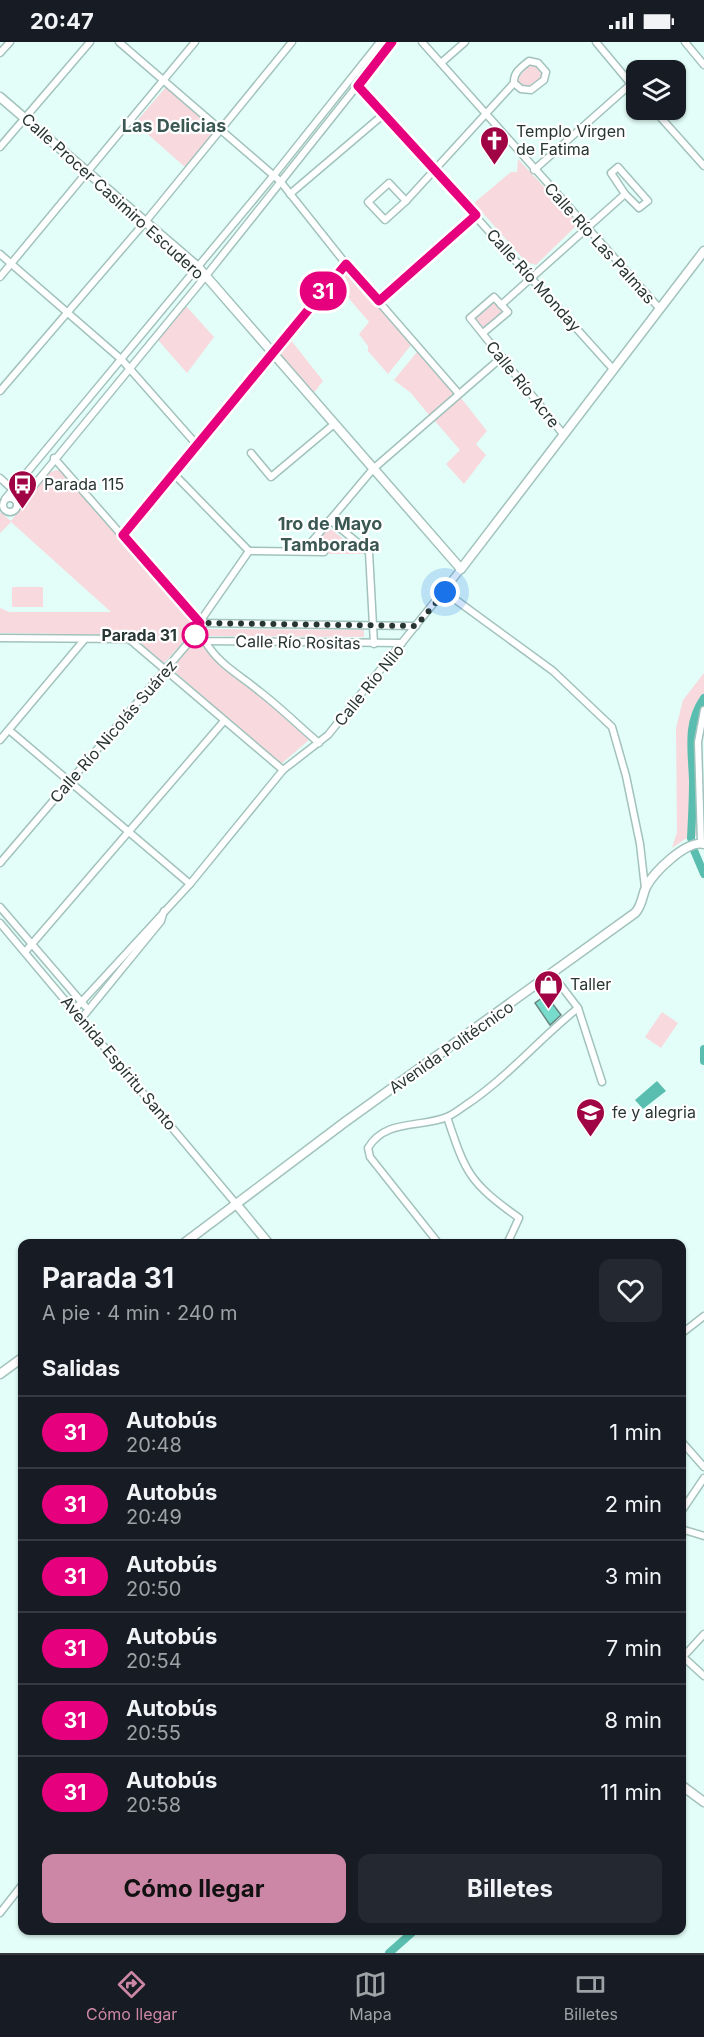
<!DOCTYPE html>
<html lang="es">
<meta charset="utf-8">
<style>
body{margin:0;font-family:Inter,sans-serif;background:#242831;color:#f1f3f6;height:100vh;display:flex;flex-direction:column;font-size:22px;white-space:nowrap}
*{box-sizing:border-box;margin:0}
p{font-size:20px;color:#9ea1a6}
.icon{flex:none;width:33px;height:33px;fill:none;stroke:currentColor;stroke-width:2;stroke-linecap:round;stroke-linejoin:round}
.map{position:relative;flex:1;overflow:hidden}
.side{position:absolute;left:18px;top:1197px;width:668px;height:696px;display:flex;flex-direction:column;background:#171b24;border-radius:12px;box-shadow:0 2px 4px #0004}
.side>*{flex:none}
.badge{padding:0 12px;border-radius:20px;font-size:21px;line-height:39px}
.controls{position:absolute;left:626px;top:18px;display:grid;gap:12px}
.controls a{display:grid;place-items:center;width:60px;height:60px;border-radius:12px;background:#171b24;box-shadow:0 2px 4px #0004;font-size:30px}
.you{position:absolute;width:30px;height:30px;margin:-15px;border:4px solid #fff;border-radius:50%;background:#1a73e8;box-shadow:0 0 0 9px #1a73e833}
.map>.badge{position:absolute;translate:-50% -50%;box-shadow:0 0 0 3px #fff}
h2{padding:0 24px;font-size:22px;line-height:54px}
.round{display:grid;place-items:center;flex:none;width:63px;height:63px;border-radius:12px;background:#242831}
.headline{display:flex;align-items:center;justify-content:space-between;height:102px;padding:0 24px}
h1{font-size:28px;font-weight:700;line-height:45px}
.button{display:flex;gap:12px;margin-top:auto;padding:12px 24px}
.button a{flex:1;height:69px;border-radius:12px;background:#cd87a6;color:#111;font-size:24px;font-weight:700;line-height:69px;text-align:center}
.button a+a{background:#242831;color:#f1f3f6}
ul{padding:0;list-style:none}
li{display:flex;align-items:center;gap:18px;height:72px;padding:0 24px;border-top:2px solid #363941}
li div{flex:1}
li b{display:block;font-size:22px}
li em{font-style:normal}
li .badge{min-width:66px;font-weight:700;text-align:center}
.status{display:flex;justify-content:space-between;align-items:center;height:42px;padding:0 30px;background:#171b24;direction:ltr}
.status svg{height:16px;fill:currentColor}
.menu{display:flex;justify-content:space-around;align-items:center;height:84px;border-top:2px solid #363941;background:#171b24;font-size:16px;color:#9ea1a6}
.menu a{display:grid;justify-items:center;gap:3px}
.menu .selected{color:#cd87a6}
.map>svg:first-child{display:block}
.green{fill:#f8d9de}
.water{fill:#59beaf}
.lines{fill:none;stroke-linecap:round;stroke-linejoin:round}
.canal{stroke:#59beaf;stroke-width:8}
.building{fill:#78dccd;stroke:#698882;stroke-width:1.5}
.minor-casing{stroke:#a2c2bc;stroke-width:9}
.secondary-casing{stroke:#a2c2bc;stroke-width:11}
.minor{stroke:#fff;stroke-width:6}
.secondary{stroke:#fff;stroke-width:8}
.line-casing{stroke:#fff;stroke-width:14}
.line{stroke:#e6007e;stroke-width:9}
.walk{stroke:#283633;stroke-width:6;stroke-dasharray:0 10.8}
.stop-dot{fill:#fff;stroke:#e6007e;stroke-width:3}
.labels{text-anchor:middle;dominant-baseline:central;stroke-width:4.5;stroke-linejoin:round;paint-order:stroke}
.poi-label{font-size:16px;fill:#283633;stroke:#fff;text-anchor:start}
.street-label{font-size:16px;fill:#283633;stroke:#fff}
.stop-label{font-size:16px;font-weight:bold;fill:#283633;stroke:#fff;text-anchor:end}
.neighbourhood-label{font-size:18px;font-weight:bold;fill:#3a5752;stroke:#fff}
</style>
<div class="status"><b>20:47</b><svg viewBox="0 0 49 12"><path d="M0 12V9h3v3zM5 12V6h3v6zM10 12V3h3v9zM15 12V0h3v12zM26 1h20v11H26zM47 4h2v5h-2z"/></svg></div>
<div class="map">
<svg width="704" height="1911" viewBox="0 0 704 1911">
<rect width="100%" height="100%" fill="#e3fef8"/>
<g class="green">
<polygon points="530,22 536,23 543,30 542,37 530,45 522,45 517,37"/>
<polygon points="166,45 216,88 185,125 135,81"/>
<polygon points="518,117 575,178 577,183 536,223 526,220 474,161 511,130 517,130"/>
<polygon points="344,230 349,231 411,303 388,332 368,309 368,304 359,292 369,280 335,240"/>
<polygon points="494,259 504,271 484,287 474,275"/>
<polygon points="186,264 214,295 187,331 158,298"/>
<polygon points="290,297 323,339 313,352 279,311"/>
<polygon points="417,310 455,351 429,373 411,351 394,338"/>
<polygon points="461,356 487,389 476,402 486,413 464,442 446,422 460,408 435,379"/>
<polygon points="56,428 61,429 194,582 192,590 164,621 131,593 0,591 0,566 9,570 111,570 11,480 0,491 0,470 11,479 46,432"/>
<polygon points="329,486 364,512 329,512 327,509 310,507"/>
<rect x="12" y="545" width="31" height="20"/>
<polygon points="202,587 364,588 364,595 204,594"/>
<polygon points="200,600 221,625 256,650 309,698 280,723 172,627 193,601"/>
<polygon points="704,631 704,661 699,675 695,699 697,794 685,797 672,806 677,790 676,686 683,658"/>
<polygon points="662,970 678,981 661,1006 645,995"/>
</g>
<polygon class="water" points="657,1039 666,1049 643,1067 635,1058"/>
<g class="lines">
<g class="canal">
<path d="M691,796C692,777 693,758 693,739C692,708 686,682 704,656"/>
<polyline points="693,806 704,832"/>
<polyline points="704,1007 704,1019"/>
<polyline points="389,1911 415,1888"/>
</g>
</g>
<polygon class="building" points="546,953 561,973 550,983 535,961"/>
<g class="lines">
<defs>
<g id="minor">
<polyline points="119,0 280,139 346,222 459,352"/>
<polyline points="422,0 660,267"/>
<polyline points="596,0 636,48"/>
<polyline points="685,0 704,23"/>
<polyline points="0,11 10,0"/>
<polyline points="441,21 465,0"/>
<polyline points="358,44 613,327"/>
<polyline points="654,68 704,124"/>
<polyline points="0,105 90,0"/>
<polygon points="618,125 648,159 639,166 625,152 611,131"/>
<polyline points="534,128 631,42"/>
<polygon points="389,141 406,159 385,178 368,160"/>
<polyline points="290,152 384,72"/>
<path d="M406,159L514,41C513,30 522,25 529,19L538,21L546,30L544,38L531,48L521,47L514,41"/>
<polyline points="0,212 122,318 197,403"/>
<polyline points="0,235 195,0"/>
<polyline points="379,259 475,173"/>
<polyline points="501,263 625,152"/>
<polyline points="483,291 508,270 494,255 470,276 563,392"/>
<polyline points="0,349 146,179 292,0"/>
<polyline points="251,411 271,435 333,383"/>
<polyline points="54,416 199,581"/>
<polyline points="174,432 249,509"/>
<polyline points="0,436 21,455"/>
<circle cx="10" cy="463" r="7"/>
<polyline points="5,457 274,133 380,0"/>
<polyline points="17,464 205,235 392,0"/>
<polyline points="330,478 369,510 374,602"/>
<polyline points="123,493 346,222"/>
<polyline points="249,509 324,510"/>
<polyline points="304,509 373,427 502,315"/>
<polyline points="445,550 553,629 612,685 626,734 640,802 645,846"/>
<polyline points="199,581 416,584"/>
<polyline points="195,593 205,599 402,601"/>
<polyline points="0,596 129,597 283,728"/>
<path d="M205,599C218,622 240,633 259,649C280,665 299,684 319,701"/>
<polyline points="9,688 190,842"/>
<polyline points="0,698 84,598"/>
<polyline points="701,801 698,700 704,668"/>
<polyline points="0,821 195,593 199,581 249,509"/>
<polyline points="0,865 85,964"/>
<polyline points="0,881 237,1163"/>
<polyline points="25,910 224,679"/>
<polyline points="552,932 578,966 602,1040"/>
<polyline points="74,968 190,842 283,728 328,693 461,527"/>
<polyline points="81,977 161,879 164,869"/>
<path d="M447,1075C466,1132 469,1140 519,1176L507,1202"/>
<path d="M439,1202L370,1115L368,1106C385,1077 420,1086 447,1075C454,1072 460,1067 466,1063C508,1035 539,997 578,966"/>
<polyline points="681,1292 704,1274"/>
<polyline points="681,1399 704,1425"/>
<polyline points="681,1470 704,1436"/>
<polyline points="681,1487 704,1494"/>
<polyline points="681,1613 704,1634"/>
<polyline points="683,1615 704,1592"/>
<polyline points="0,1871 22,1843"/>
</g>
<g id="secondary">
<polyline points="0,55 198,225 461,527 704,209"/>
<polyline points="237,1163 269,1202"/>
<path d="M183,1202L345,1080L635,871C642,864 642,854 646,845C654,830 686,798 704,802"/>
<polyline points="0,1332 22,1316"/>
<polyline points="681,1743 704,1760"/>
</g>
</defs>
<use href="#minor" class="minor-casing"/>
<use href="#secondary" class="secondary-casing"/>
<use href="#minor" class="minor"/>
<use href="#secondary" class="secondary"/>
</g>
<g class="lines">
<defs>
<polyline id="line" points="195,593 200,581 123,493 346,222 379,259 476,173 358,44 392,0"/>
</defs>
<use href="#line" class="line-casing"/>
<use href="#line" class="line"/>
<polyline class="walk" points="195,593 200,581 416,584 445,550"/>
</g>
<defs>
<symbol id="church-pin" viewBox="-11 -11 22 30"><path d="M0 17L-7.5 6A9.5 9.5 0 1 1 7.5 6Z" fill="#a00445" stroke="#fff"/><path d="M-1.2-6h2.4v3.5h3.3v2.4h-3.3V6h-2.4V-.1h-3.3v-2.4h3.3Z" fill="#fff"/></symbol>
<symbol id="bus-pin" viewBox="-11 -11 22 30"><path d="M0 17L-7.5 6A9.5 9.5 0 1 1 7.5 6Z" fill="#a00445" stroke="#fff"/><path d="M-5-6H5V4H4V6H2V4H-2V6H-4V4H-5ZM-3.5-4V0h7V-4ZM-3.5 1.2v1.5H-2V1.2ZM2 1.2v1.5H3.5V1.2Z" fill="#fff"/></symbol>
<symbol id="shop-pin" viewBox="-11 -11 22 30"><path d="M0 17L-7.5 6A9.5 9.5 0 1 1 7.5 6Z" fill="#a00445" stroke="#fff"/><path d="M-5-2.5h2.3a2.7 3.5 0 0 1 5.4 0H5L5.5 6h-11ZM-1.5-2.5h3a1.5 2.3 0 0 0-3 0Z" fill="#fff"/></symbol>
<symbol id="school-pin" viewBox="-11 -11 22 30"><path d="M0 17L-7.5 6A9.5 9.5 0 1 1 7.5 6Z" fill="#a00445" stroke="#fff"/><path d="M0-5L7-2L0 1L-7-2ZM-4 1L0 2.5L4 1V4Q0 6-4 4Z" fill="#fff"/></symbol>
</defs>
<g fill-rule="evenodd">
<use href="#church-pin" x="478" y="82" width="33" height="45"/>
<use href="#bus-pin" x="6" y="426" width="33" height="45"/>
<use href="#shop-pin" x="532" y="926" width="33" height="45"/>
<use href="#school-pin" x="574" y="1054" width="33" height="45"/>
</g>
<circle class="stop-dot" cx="195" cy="593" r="12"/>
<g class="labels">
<g class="poi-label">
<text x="516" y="89">Templo Virgen<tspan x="516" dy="18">de Fatima</tspan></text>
<text x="44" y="442">Parada 115</text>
<text x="570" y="942">Taller</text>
<text x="612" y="1070">fe y alegria</text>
</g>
<g class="street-label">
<text transform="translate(113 154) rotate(42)">Calle Procer Casimiro Escudero</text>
<text transform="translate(600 201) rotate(48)">Calle Río Las Palmas</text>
<text transform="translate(534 238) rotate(48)">Calle Río Monday</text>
<text transform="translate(523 342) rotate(51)">Calle Río Acre</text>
<text transform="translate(298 600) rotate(1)">Calle Río Rositas</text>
<text transform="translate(369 643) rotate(-51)">Calle Río Nilo</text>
<text transform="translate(113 689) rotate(-49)">Calle Río Nicolás Suárez</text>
<text transform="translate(451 1005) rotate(-35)">Avenida Politécnico</text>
<text transform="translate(119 1021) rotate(50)">Avenida Espíritu Santo</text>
</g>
<g class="stop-label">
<text x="177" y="593">Parada 31</text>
</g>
<g class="neighbourhood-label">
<text x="174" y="83">Las Delicias</text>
<text x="330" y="481">1ro de Mayo<tspan x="330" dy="21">Tamborada</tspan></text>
</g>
</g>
</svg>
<div class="controls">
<a><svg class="icon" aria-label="layers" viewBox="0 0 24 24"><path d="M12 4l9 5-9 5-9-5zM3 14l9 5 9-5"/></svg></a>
</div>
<div class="you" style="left:445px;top:550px"></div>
<b class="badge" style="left:323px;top:249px;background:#e6007e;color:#fff">31</b>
<section class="side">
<div class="headline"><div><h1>Parada 31</h1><p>A pie · 4 min · 240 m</p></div><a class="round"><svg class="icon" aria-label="heart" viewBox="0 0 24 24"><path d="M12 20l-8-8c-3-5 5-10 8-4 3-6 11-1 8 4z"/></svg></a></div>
<h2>Salidas</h2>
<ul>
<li><span class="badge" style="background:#e6007e;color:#fff">31</span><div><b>Autobús</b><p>20:48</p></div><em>1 min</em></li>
<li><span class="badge" style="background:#e6007e;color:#fff">31</span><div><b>Autobús</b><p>20:49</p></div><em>2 min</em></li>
<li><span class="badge" style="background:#e6007e;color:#fff">31</span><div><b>Autobús</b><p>20:50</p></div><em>3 min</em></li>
<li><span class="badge" style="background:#e6007e;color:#fff">31</span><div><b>Autobús</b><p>20:54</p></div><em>7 min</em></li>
<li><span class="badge" style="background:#e6007e;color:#fff">31</span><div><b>Autobús</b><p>20:55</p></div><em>8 min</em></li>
<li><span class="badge" style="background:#e6007e;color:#fff">31</span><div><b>Autobús</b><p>20:58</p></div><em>11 min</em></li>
</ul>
<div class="button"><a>Cómo llegar</a><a>Billetes</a></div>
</section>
</div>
<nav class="menu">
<a class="selected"><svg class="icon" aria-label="directions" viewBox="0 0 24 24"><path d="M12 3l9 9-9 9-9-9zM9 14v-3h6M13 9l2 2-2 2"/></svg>Cómo llegar</a>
<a><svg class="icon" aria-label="map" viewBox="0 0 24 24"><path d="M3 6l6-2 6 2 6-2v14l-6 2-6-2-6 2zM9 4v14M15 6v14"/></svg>Mapa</a>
<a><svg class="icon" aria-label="tickets" viewBox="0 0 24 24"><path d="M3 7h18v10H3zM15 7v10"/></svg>Billetes</a>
</nav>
